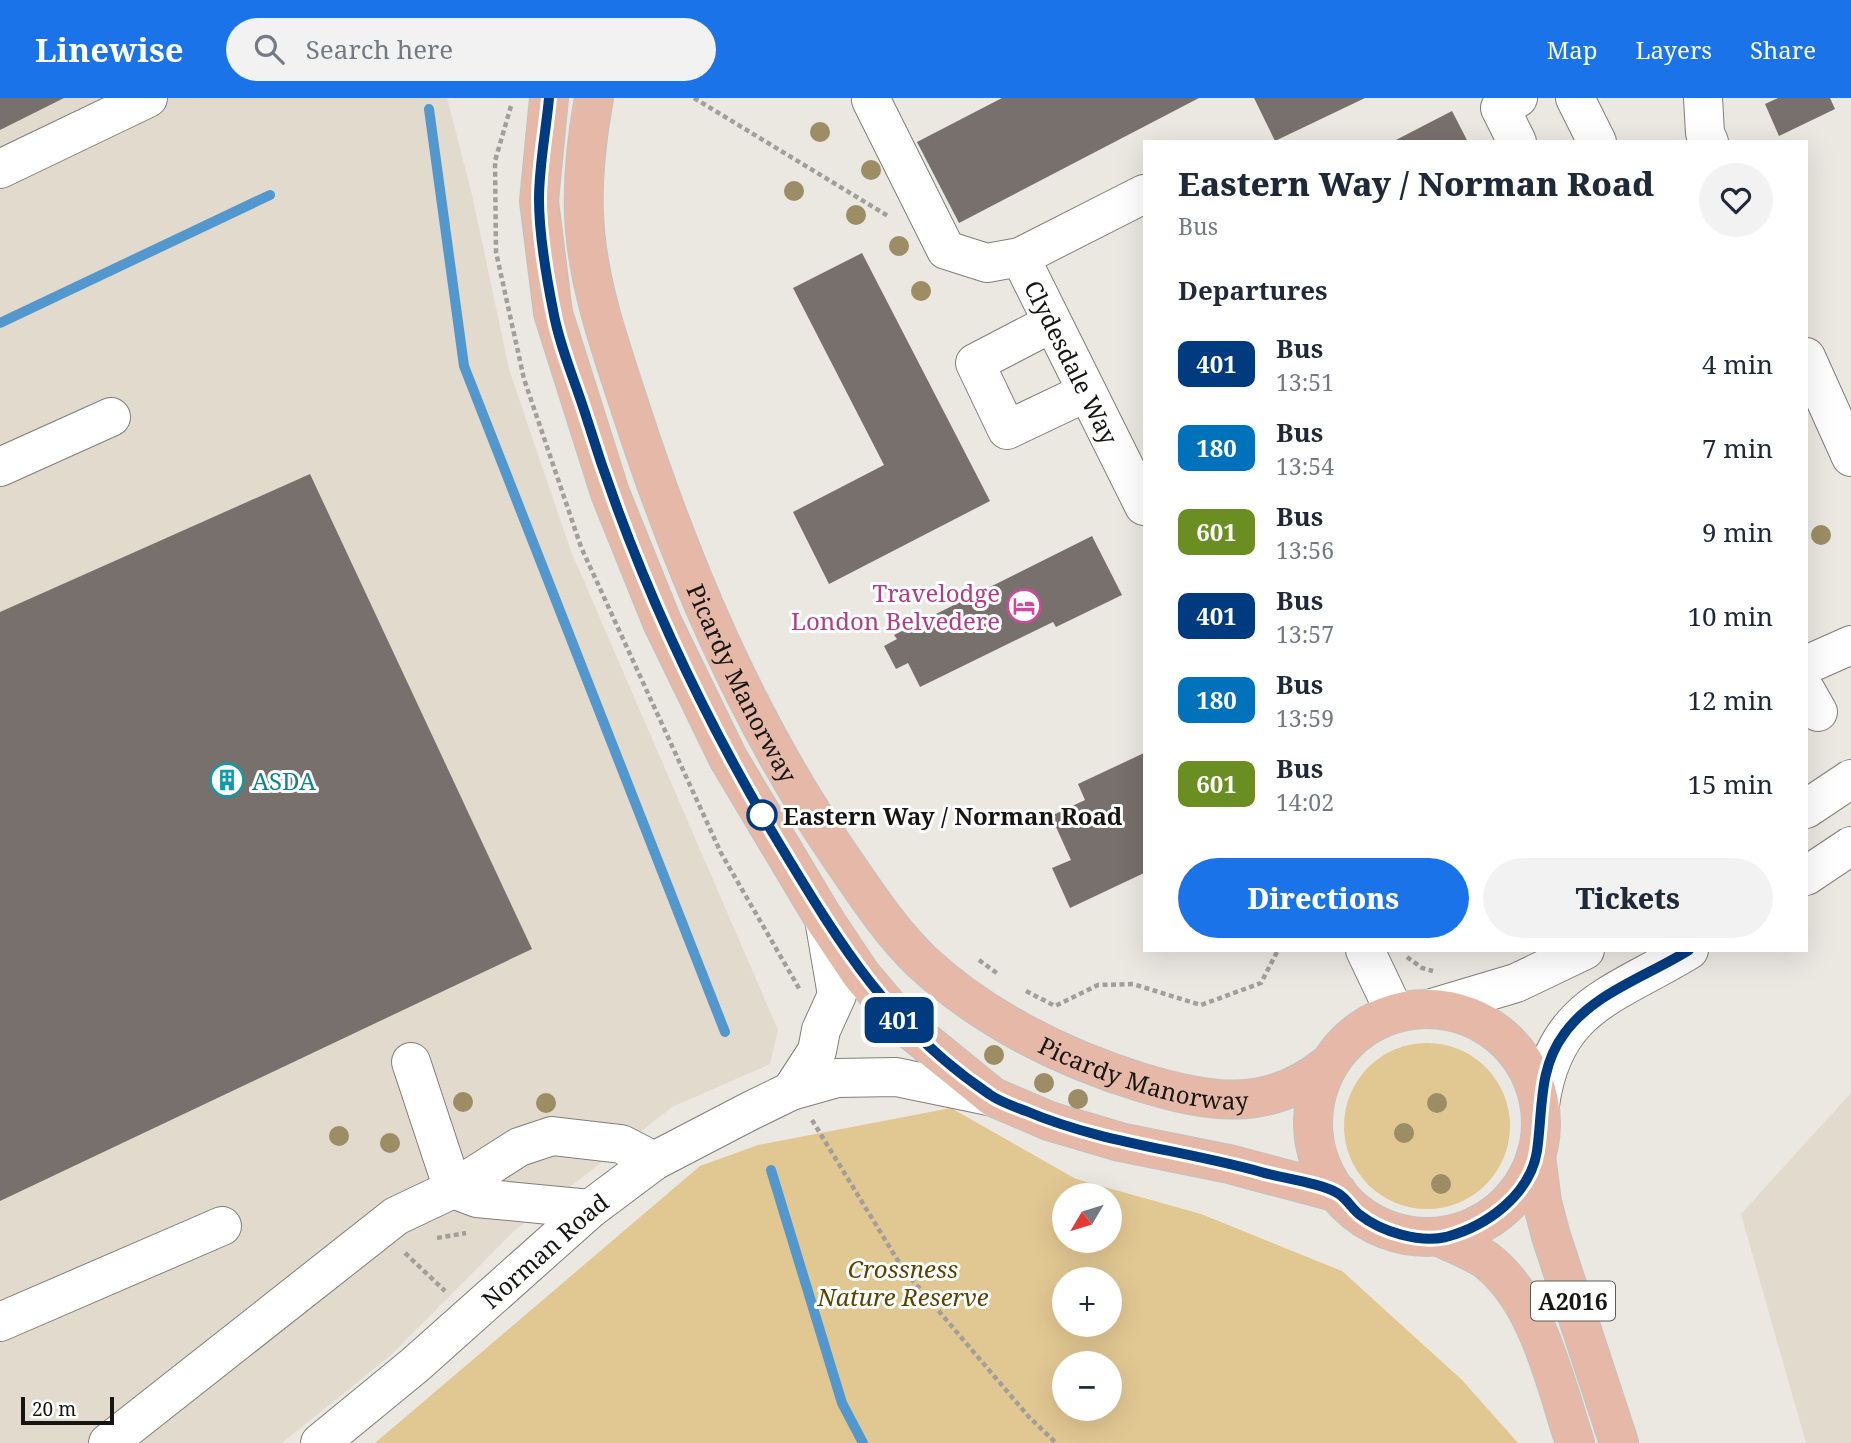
<!DOCTYPE html>
<meta charset="utf-8">
<style>
body{margin:0;font-family:"Noto Serif",serif;background:#f2f2f3;color:#1f2937;height:100vh;display:flex;flex-direction:column;font-size:26px;white-space:nowrap}
*{box-sizing:border-box;margin:0}
p{font-size:23px;color:#747a83}
.icon{flex:none;width:38px;height:38px;fill:none;stroke:currentColor;stroke-width:2;stroke-linecap:round;stroke-linejoin:round}
.map{position:relative;flex:1;overflow:hidden}
.details{position:absolute;left:1143px;top:42px;width:665px;height:812px;display:flex;flex-direction:column;background:#fff;border-radius:0px;box-shadow:0 7px 28px #0002}
.details>*{flex:none}
.badge{padding:0 14px;border-radius:10px;font-size:24px;line-height:46px}
.needle{width:46px;rotate:232deg}
.controls{position:absolute;left:1052px;top:1085px;display:grid;gap:14px}
.controls a{display:grid;place-items:center;width:70px;height:70px;border-radius:50%;background:#fff;box-shadow:0 7px 28px #0002;font-size:35px}
.scale{position:absolute;left:21px;bottom:18px;width:93px;box-sizing:border-box;padding-left:7px;border:4px solid #161512;border-top:0;font-size:19px;line-height:24px;white-space:nowrap;color:#161512;-webkit-text-stroke:5px #fff;paint-order:stroke}
.map>.badge{position:absolute;translate:-50% -50%;box-shadow:0 0 0 4px #fff}
h2{padding:0 35px;font-size:26px;line-height:63px}
.round{display:grid;place-items:center;flex:none;width:74px;height:74px;border-radius:37px;background:#f2f2f3}
.overview{display:flex;align-items:center;justify-content:space-between;height:119px;padding:0 35px}
h1{font-size:33px;font-weight:800;line-height:52px}
.action{display:flex;gap:14px;margin-top:auto;padding:14px 35px}
.action a{flex:1;height:80px;border-radius:42px;background:#1a73e8;color:#fff;font-size:28px;font-weight:800;line-height:80px;text-align:center}
.action a+a{background:#f2f2f3;color:#1f2937}
ul{padding:0;list-style:none}
li{display:flex;align-items:center;gap:21px;height:84px;padding:0 35px}
li div{flex:1}
li b{display:block;font-size:26px}
li em{font-style:normal}
li .badge{min-width:77px;font-weight:700;text-align:center}
header{display:flex;align-items:center;gap:42px;box-sizing:border-box;height:98px;padding:0 35px;background:#1a73e8;color:#fff}
header strong{font-size:33px}
nav{display:flex;gap:38px;margin-inline-start:auto;font-size:24px}
.search{width:490px;height:63px;background:#f2f2f3;display:flex;align-items:center;gap:18px;box-sizing:border-box;padding:0 24px;border-radius:38px;color:#747a83;font-size:26px}
.map>svg:first-child{display:block}
.built{fill:#e1dacd}
.green{fill:#e1c792;fill-rule:evenodd}
.lines{fill:none;stroke-linecap:round;stroke-linejoin:round}
.stream{stroke:#5397cf;stroke-width:10}
.building{fill:#77706d}
.minor-casing{stroke:#827f79;stroke-width:40}
.major-casing{stroke:#c2c2c1;stroke-width:40}
.path{stroke:#a29f9a;stroke-width:4.5;stroke-dasharray:5 3.5;stroke-linecap:butt}
.minor{stroke:#fff;stroke-width:38}
.major{stroke:#e6b8a7;stroke-width:38}
.tree{fill:#9c8d65}
.line-casing{stroke:#fff;stroke-width:16}
.line{stroke:#003b80;stroke-width:10}
.stop-dot{fill:#fff;stroke:#003b80;stroke-width:3.5}
.labels{text-anchor:middle;dominant-baseline:central;stroke-width:6;stroke-linejoin:round;paint-order:stroke}
.shield{fill:#fff;stroke:#5c5b59;stroke-width:2}
.shield-label{font-size:23px;font-weight:bold;fill:#161512}
.street-label{font-size:24px;fill:#161512;stroke:#fff}
.hotel-label{font-size:24px;fill:#b23c85;stroke:#fff;text-anchor:end}
.culture-label{font-size:24px;fill:#0d838f;stroke:#fff;text-anchor:start}
.stop-label{font-size:24px;font-weight:bold;fill:#161512;stroke:#fff;text-anchor:start}
.park-label{font-size:24px;font-style:italic;fill:#5c4300;stroke:#fff}
</style>
<header>
<strong>Linewise</strong>
<div class="search"><svg class="icon" aria-label="search" viewBox="0 0 24 24"><circle cx="10" cy="10" r="6"/><path d="M15 15l6 6"/></svg>Search here</div>
<nav><a>Map</a><a>Layers</a><a>Share</a></nav>
</header>
<div class="map">
<svg width="1851" height="1345" viewBox="0 0 1851 1345">
<rect width="100%" height="100%" fill="#ebe7e1"/>
<g class="built">
<polygon points="0,0 447,0 472,97 509,271 570,451 778,932 770,966 672,1009 515,1132 391,1257 282,1345 0,1345"/>
<polygon points="1851,995 1851,1345 1806,1345 1741,1116"/>
</g>
<g class="green">
<circle cx="1427" cy="1028" r="83"/>
<path d="M951,1010L1076,1081L1201,1116L1342,1173L1462,1282L1518,1345H375L700,1068L758,1047ZM1064,1097H1110V1143H1064ZM1064,1181H1110V1227H1064ZM1064,1265H1110V1311H1064Z"/>
</g>
<g class="lines">
<g class="stream">
<polyline points="429,11 464,268 725,934"/>
<polyline points="0,225 270,97"/>
<polyline points="771,1072 842,1305 863,1345"/>
</g>
</g>
<g class="building">
<polygon points="0,0 64,0 0,32"/>
<polygon points="1002,0 1199,0 959,125 917,44"/>
<polygon points="1254,0 1365,0 1275,43"/>
<polygon points="1778,0 1830,0 1835,11 1779,38 1765,6"/>
<polygon points="1452,13 1468,44 1392,44"/>
<polygon points="862,155 990,403 829,486 793,414 884,367 793,190"/>
<polygon points="310,376 532,851 0,1103 0,514"/>
<polygon points="1092,438 1122,497 1056,529 1053,524 920,589 908,565 896,571 884,548 897,541 894,537"/>
<polygon points="1144,655 1144,775 1070,810 1052,770 1071,762 1051,718 1085,702 1078,686"/>
</g>
<g class="lines">
<defs>
<g id="minor">
<polyline points="1575,0 1597,44"/>
<polyline points="1703,0 1705,35 1709,44"/>
<polyline points="871,2 946,152 987,165 1020,159 1144,96"/>
<polyline points="1517,44 1500,10 1518,0"/>
<polyline points="0,71 148,0"/>
<path id="s1" d="M1020,159L1144,408"/>
<polyline points="1052,225 975,265 1007,332 1087,294"/>
<polyline points="1806,259 1851,359"/>
<polyline points="0,369 111,319"/>
<polyline points="1806,567 1851,547"/>
<polyline points="1806,593 1818,614"/>
<polyline points="1806,711 1851,681"/>
<polyline points="1806,778 1851,748"/>
<polyline points="1365,852 1395,915"/>
<polyline points="1429,911 1516,885 1585,852"/>
<polyline points="411,964 453,1091"/>
<polyline points="791,993 817,953 821,932 837,897 824,821"/>
<path d="M1540,1007C1554,907 1614,898 1689,852"/>
<polyline points="453,1091 477,1100 590,1111"/>
<polyline points="0,1224 222,1128"/>
<polyline points="108,1345 396,1118 453,1091 519,1049 552,1038 621,1046 654,1063"/>
<path id="s2" d="M320,1345L415,1267L590,1111L654,1063L750,1013L791,993L837,980L896,979L993,999"/>
</g>
<g id="major">
<polyline points="549,0 539,103 553,215 610,395 662,524 728,660 824,821 860,875 902,925 993,999 1049,1023 1120,1044 1229,1066 1338,1095"/>
<path id="s3" d="M594,0C586,44 581,87 585,132C590,192 611,251 630,309C681,466 746,621 840,758C865,794 889,832 921,863C982,920 1062,960 1140,984C1208,1005 1267,1015 1326,968"/>
<circle cx="1427" cy="1025" r="114"/>
<polyline points="1536,1058 1542,1104 1551,1138 1619,1345"/>
<path d="M1442,1140C1456,1147 1473,1153 1486,1162C1539,1203 1555,1285 1575,1345"/>
</g>
</defs>
<use href="#minor" class="minor-casing"/>
<use href="#major" class="major-casing"/>
<g class="path">
<polyline points="694,0 888,118"/>
<polyline points="511,8 495,63 496,154 524,281 581,449 721,755 800,892"/>
<polyline points="1407,859 1422,870 1433,873"/>
<polyline points="979,862 998,876"/>
<polyline points="1026,893 1055,908 1098,887 1133,886 1201,907 1261,885 1278,852"/>
<polyline points="812,1022 903,1171 1029,1319 1056,1345"/>
<polyline points="437,1140 466,1135"/>
<polyline points="405,1155 445,1193"/>
</g>
<use href="#minor" class="minor"/>
<use href="#major" class="major"/>
</g>
<g class="tree">
<circle cx="820" cy="34" r="10"/>
<circle cx="871" cy="72" r="10"/>
<circle cx="794" cy="93" r="10"/>
<circle cx="856" cy="117" r="10"/>
<circle cx="899" cy="148" r="10"/>
<circle cx="921" cy="193" r="10"/>
<circle cx="1821" cy="437" r="10"/>
<circle cx="994" cy="957" r="10"/>
<circle cx="1044" cy="985" r="10"/>
<circle cx="1078" cy="1001" r="10"/>
<circle cx="463" cy="1004" r="10"/>
<circle cx="546" cy="1005" r="10"/>
<circle cx="1437" cy="1005" r="10"/>
<circle cx="1404" cy="1035" r="10"/>
<circle cx="339" cy="1038" r="10"/>
<circle cx="390" cy="1045" r="10"/>
<circle cx="1441" cy="1086" r="10"/>
</g>
<g class="lines">
<defs>
<path id="line" d="M549,0C546,33 539,68 539,101C539,136 546,177 553,212C559,247 575,283 586,318C632,467 697,608 777,742C838,843 888,928 989,996C1000,1004 1013,1008 1026,1013C1101,1045 1182,1052 1261,1074C1281,1080 1322,1085 1339,1096C1347,1101 1352,1111 1360,1117C1382,1134 1419,1145 1446,1139C1487,1128 1530,1097 1537,1053C1543,1012 1538,971 1564,936C1593,895 1648,878 1689,852"/>
</defs>
<use href="#line" class="line-casing"/>
<use href="#line" class="line"/>
</g>
<defs>
<symbol id="hotel-ring" viewBox="-11 -11 22 22"><circle r="9.5" fill="#fff" stroke="#d1479c" stroke-width="1.5"/><path d="M-6-4.5h1.5V1H6V5H4.5V3h-9V5H-6ZM-4 0a1.8 1.8 0 1 1 3.6 0ZM.5 0V-2.5h3Q6-2.5 6 0Z" fill="#d1479c"/></symbol>
<symbol id="building-ring" viewBox="-11 -11 22 22"><circle r="9.5" fill="#fff" stroke="#0f9aa8" stroke-width="1.5"/><path d="M-4-6H4V6H1V3H-1V6H-4ZM-2.5-4.3h1.7v1.8h-1.7ZM.8-4.3h1.7v1.8H.8ZM-2.5-1h1.7V.8h-1.7ZM.8-1h1.7V.8H.8Z" fill="#0f9aa8"/></symbol>
</defs>
<g fill-rule="evenodd">
<use href="#hotel-ring" x="1005" y="489" width="38" height="38"/>
<use href="#building-ring" x="208" y="663" width="38" height="38"/>
</g>
<circle class="stop-dot" cx="762" cy="717" r="14"/>
<g class="labels">
<rect class="shield" x="1531" y="1183.5" width="84" height="39" rx="5"/>
<g class="shield-label">
<text x="1573" y="1203">A2016</text>
</g>
<g class="street-label">
<text stroke="none"><textPath href="#s1" startOffset="117">Clydesdale Way</textPath></text>
<text stroke="none"><textPath href="#s3" startOffset="614">Picardy Manorway</textPath></text>
<text stroke="none"><textPath href="#s3" startOffset="1200">Picardy Manorway</textPath></text>
<text stroke="none"><textPath href="#s2" startOffset="296">Norman Road</textPath></text>
</g>
<g class="hotel-label">
<text x="1000" y="494">Travelodge<tspan x="1000" dy="28">London Belvedere</tspan></text>
</g>
<g class="culture-label">
<text x="252" y="682">ASDA</text>
</g>
<g class="stop-label">
<text x="783" y="717">Eastern Way / Norman Road</text>
</g>
<g class="park-label">
<text x="903" y="1170">Crossness<tspan x="903" dy="28">Nature Reserve</tspan></text>
</g>
</g>
</svg>
<div class="controls">
<a><svg class="needle" viewBox="-14 -14 28 28"><path d="M0-13l5 13h-10z" fill="#e53935"/><path d="M0 13l5-13h-10z" fill="#747a83"/></svg></a>
<a>+</a>
<a>−</a>
</div>
<div class="scale">20 m</div>
<b class="badge" style="left:899px;top:922px;background:#003b80;color:#fff">401</b>
<section class="details">
<div class="overview"><div><h1>Eastern Way / Norman Road</h1><p>Bus</p></div><a class="round"><svg class="icon" aria-label="heart" viewBox="0 0 24 24"><path d="M12 20l-8-8c-3-5 5-10 8-4 3-6 11-1 8 4z"/></svg></a></div>
<h2>Departures</h2>
<ul>
<li><span class="badge" style="background:#003b80;color:#fff">401</span><div><b>Bus</b><p>13:51</p></div><em>4 min</em></li>
<li><span class="badge" style="background:#0072bc;color:#fff">180</span><div><b>Bus</b><p>13:54</p></div><em>7 min</em></li>
<li><span class="badge" style="background:#6b8e23;color:#fff">601</span><div><b>Bus</b><p>13:56</p></div><em>9 min</em></li>
<li><span class="badge" style="background:#003b80;color:#fff">401</span><div><b>Bus</b><p>13:57</p></div><em>10 min</em></li>
<li><span class="badge" style="background:#0072bc;color:#fff">180</span><div><b>Bus</b><p>13:59</p></div><em>12 min</em></li>
<li><span class="badge" style="background:#6b8e23;color:#fff">601</span><div><b>Bus</b><p>14:02</p></div><em>15 min</em></li>
</ul>
<div class="action"><a>Directions</a><a>Tickets</a></div>
</section>
</div>
